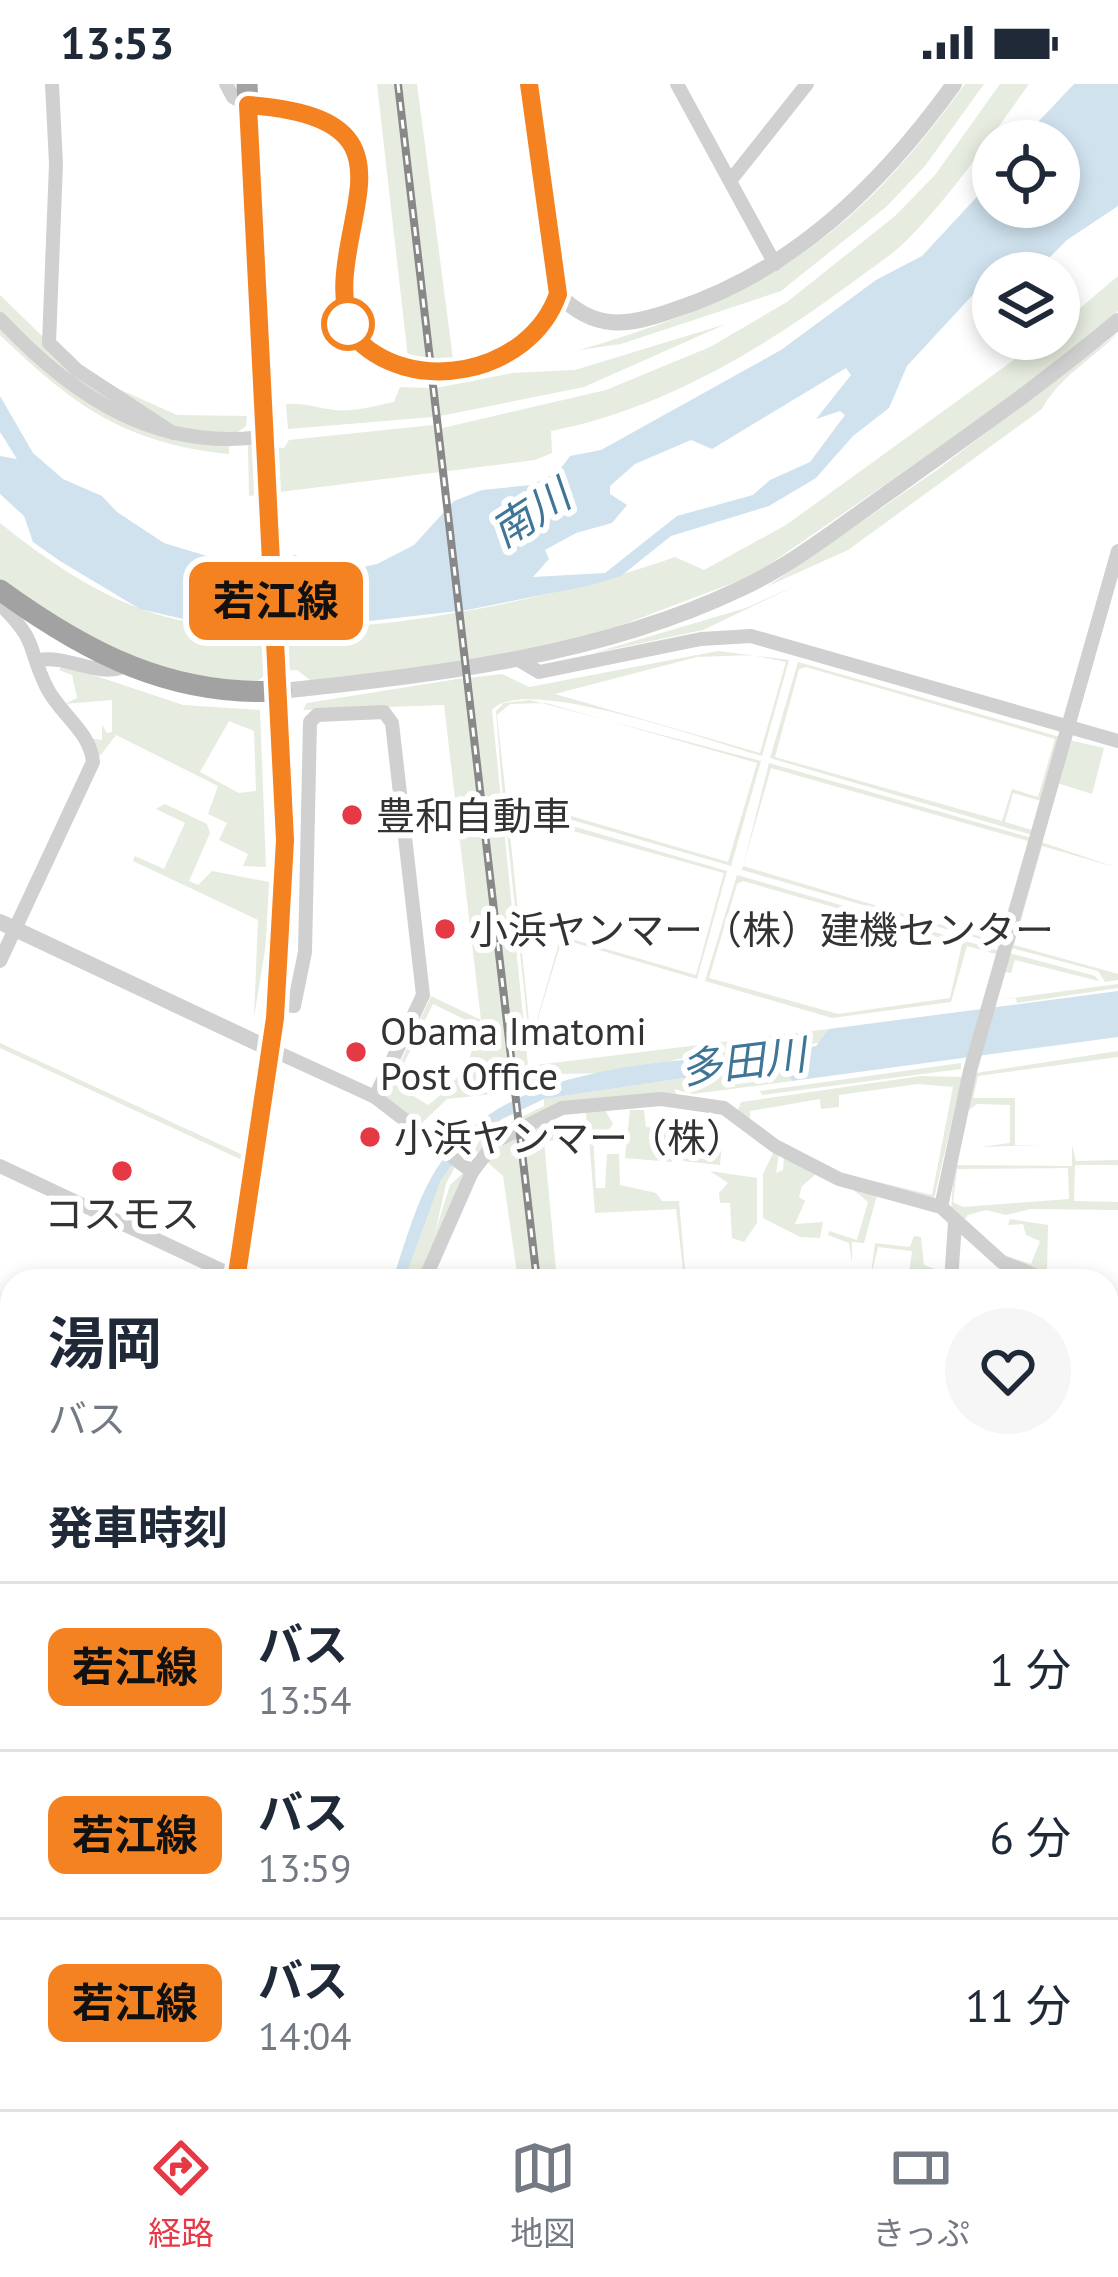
<!DOCTYPE html>
<html lang="ja">
<meta charset="utf-8">
<style>
body{margin:0;font-family:"PT Sans","Noto Sans JP",sans-serif;background:#f6f6f7;color:#1f2937;height:100vh;display:flex;flex-direction:column;font-size:45px;white-space:nowrap}
*{box-sizing:border-box;margin:0}
p{font-size:39px;color:#747a83}
.icon{flex:none;width:66px;height:66px;fill:none;stroke:currentColor;stroke-width:2;stroke-linecap:round;stroke-linejoin:round}
.map{position:relative;flex:1;overflow:hidden}
.details{position:absolute;left:0px;top:1185px;width:1119px;height:840px;display:flex;flex-direction:column;background:#fff;border-radius:36px 36px 0 0;box-shadow:0 6px 18px #0003}
.details>*{flex:none}
.badge{padding:0 24px;border-radius:18px;font-size:42px;line-height:78px}
.controls{position:absolute;left:972px;top:36px;display:grid;gap:24px}
.controls a{display:grid;place-items:center;width:108px;height:108px;border-radius:50%;background:#fff;box-shadow:0 6px 18px #0003;font-size:60px}
.map>.badge{position:absolute;translate:-50% -50%;box-shadow:0 0 0 6px #fff}
h2{padding:0 48px;font-size:45px;line-height:108px}
.round{display:grid;place-items:center;flex:none;width:126px;height:126px;border-radius:63px;background:#f6f6f7}
.headline{display:flex;align-items:center;justify-content:space-between;height:204px;padding:0 48px}
h1{font-size:57px;font-weight:700;line-height:90px}
ul{padding:0;list-style:none}
li{display:flex;align-items:center;gap:36px;height:168px;padding:0 48px;border-top:3px solid #e0e1e3}
li div{flex:1}
li b{display:block;font-size:45px}
li em{font-style:normal}
li .badge{min-width:132px;font-weight:700;text-align:center}
.status{display:flex;justify-content:space-between;align-items:center;height:84px;padding:0 60px;background:#fff;direction:ltr}
.status svg{height:33px;fill:currentColor}
.menu{display:flex;justify-content:space-around;align-items:center;height:168px;border-top:3px solid #e0e1e3;background:#fff;font-size:33px;color:#747a83}
.menu a{display:grid;justify-items:center;gap:6px}
.menu .current{color:#e63946}
.map>svg:first-child{display:block}
.green{fill:#e6ecdf;fill-rule:evenodd}
.water{fill:#cfe2ee;fill-rule:evenodd}
.lines{fill:none;stroke-linecap:round;stroke-linejoin:round}
.river{stroke:#cfe2ee;stroke-width:21}
.minor{stroke:#d0d0d0;stroke-width:14}
.tertiary{stroke:#d0d0d0;stroke-width:16}
.secondary{stroke:#bdbdbd;stroke-width:18}
.trunk{stroke:#a2a2a2;stroke-width:21}
.motorway{stroke:#9a9a9a;stroke-width:24}
.rail-casing{stroke:#888;stroke-width:8}
.rail{stroke:#fff;stroke-width:3;stroke-dasharray:9;stroke-linecap:butt}
.line-casing{stroke:#fff;stroke-width:27}
.line{stroke:#f58220;stroke-width:18}
.stop-dot{fill:#fff;stroke:#f58220;stroke-width:6}
.poi-dot{fill:#e63946;stroke:#fff;stroke-width:4.5}
.labels{text-anchor:middle;dominant-baseline:central;stroke-width:12;stroke-linejoin:round;paint-order:stroke}
.poi-label{font-size:39px;fill:#333;stroke:#fff;text-anchor:start}
.water-label{font-size:42px;font-style:italic;fill:#3f7597;stroke:#fff}
</style>
<div class="status"><b>13:53</b><svg viewBox="0 0 49 12"><path d="M0 12V9h3v3zM5 12V6h3v6zM10 12V3h3v9zM15 12V0h3v12zM26 1h20v11H26zM47 4h2v5h-2z"/></svg></div>
<div class="map">
<svg width="1118" height="2025" viewBox="0 0 1118 2025">
<rect width="100%" height="100%" fill="#fff"/>
<g class="green">
<polygon points="377,0 394,0 426,275 408,274"/>
<polygon points="402,0 417,0 453,275 433,275"/>
<path d="M965,0H984L925,82L886,123L781,207L621,260L579,266C764,212 851,158 965,0Z"/>
<path d="M1000,0H1029C991,53 956,105 911,152C892,172 867,187 846,203C758,268 659,326 551,347L552,369L535,376L249,412L248,361L284,364L289,356L433,341L434,346L606,306L710,263L787,218L895,132L935,91Z"/>
<path d="M1118,192V227L1102,242L967,344L754,491L606,547L469,579L310,596L297,586L269,588L255,599L141,584L0,498V439C44,474 88,505 141,525C276,576 540,521 675,473L704,486L786,441L1043,255H1059V242Z"/>
<polygon points="0,211 45,255 156,341 84,307 0,229"/>
<polygon points="726,240 584,303 440,332 436,304 512,289 575,286"/>
<path d="M0,242C68,309 131,356 229,361V370C124,359 74,322 0,251Z"/>
<path d="M1118,249C1093,275 1060,292 1042,325L848,466L768,502L937,386Z"/>
<path d="M101,297L177,331L247,332L246,342C208,376 135,319 101,297Z"/>
<path d="M400,303L429,304L433,333L288,345L286,320C309,319 315,324 334,326C354,328 375,322 394,318Z"/>
<polygon points="801,499 703,546 590,570 746,524"/>
<path d="M718,567L789,576L762,672C714,659 523,589 492,626L528,982L829,945L824,957L788,966L679,975L619,989L553,990L493,1010L447,1015L420,1041L385,1012L431,912L481,936L444,621L303,626L307,619L464,594L511,999L517,995L468,594L502,590L529,603ZM751,571L786,578L760,669L555,610L697,573ZM433,920L470,938C485,970 451,1004 428,1021L394,1000Z"/>
<path d="M798,578L1060,653L1032,751L770,674ZM806,583L1055,655L1038,713L1012,705L1002,737L775,673L799,585ZM1013,709L1041,717L1032,746L1005,738Z"/>
<path d="M63,581L183,621L260,626L266,783L243,782L248,770L219,756L227,739L208,730L218,702L116,651L100,672L89,654L102,656V641L107,649L112,648V616L65,620L77,614L72,591L59,586ZM229,637L254,647L256,707L239,709L200,688Z"/>
<path d="M530,616L761,677L731,782L503,716L496,627L504,619ZM546,619L757,679L728,778L506,713L497,631L510,620Z"/>
<polygon points="1069,656 1104,664 1092,710 1057,699"/>
<path d="M769,679L1032,754L1001,861L742,786ZM771,684L1028,757L999,858L743,782Z"/>
<polygon points="165,720 207,740 210,749 189,797 198,801 212,787 269,798 269,842 254,933 258,836 133,777 135,772 164,785 185,739 156,725"/>
<path d="M504,722L727,787L697,895L562,855L530,961ZM508,729L724,789L696,891L561,852L536,939L529,937Z"/>
<polygon points="1041,758 1118,784 1042,762 1014,861 1118,890 1118,896 1105,898 1098,887 1011,864"/>
<path d="M737,791L1000,867L999,871L967,862L951,918L832,934L705,897ZM743,797L962,860L950,914L838,930L709,894L737,800Z"/>
<polygon points="1009,869 1095,892 1099,897 1015,876 1011,889 1004,888"/>
<polygon points="1118,900 1118,904 1017,919 1016,914 997,916"/>
<polygon points="0,959 243,1071 242,1076 0,964"/>
<polygon points="1118,967 1118,973 978,992 973,1014 1015,1014 1015,1061 1042,1061 980,1063 1010,1059 1010,1021 977,1020 965,1029 976,989"/>
<polygon points="961,979 961,985 762,1011 760,1007"/>
<polygon points="770,981 785,984 792,997 693,1010 674,1005 678,1014 553,1022 500,1048 469,1076 482,1052 544,1022 544,1015"/>
<polygon points="921,992 962,993 934,1115 833,1087 932,1111 953,1003 918,1000 839,1011 839,1023 821,1025 820,1015 750,1027 750,1035 738,1026 741,1018"/>
<polygon points="605,1026 613,1040 602,1054 593,1052 596,1104 605,1104 607,1070 619,1070 620,1101 656,1109 662,1117 679,1117 686,1197 665,1197 663,1192 601,1197 683,1185 676,1125 595,1129 589,1054 544,1057 557,1197 539,1197 522,1047 545,1036 557,1054 587,1052 586,1027"/>
<polygon points="630,1026 644,1026 646,1043 673,1046 672,1078 625,1074"/>
<polygon points="517,1049 519,1055 535,1197 518,1197 503,1092 486,1077"/>
<polygon points="683,1054 702,1058 700,1074 714,1076 722,1057 720,1081 683,1077"/>
<path d="M1072,1061L1076,1077L1118,1076V1081H1075L1074,1117L1118,1118V1126L1031,1125L1006,1131L986,1126L968,1131L963,1138L951,1131L954,1081L1072,1082ZM957,1085L1068,1084L1069,1115L963,1123L953,1118Z"/>
<polygon points="464,1065 446,1100 435,1149 450,1101 463,1089 463,1096 420,1197 404,1197 441,1096"/>
<polygon points="774,1067 779,1070 776,1089 783,1086 784,1072 817,1089 802,1102 799,1113 805,1117 795,1140 823,1138 820,1154 800,1153 763,1134 763,1090"/>
<polygon points="710,1087 757,1094 757,1139 744,1158 732,1154 730,1119 720,1119 719,1109 728,1099"/>
<polygon points="850,1103 877,1111 864,1159 852,1158 852,1179 849,1159 828,1151 829,1147 857,1156 868,1118"/>
<polygon points="1010,1135 1048,1141 1047,1191 1004,1171 1031,1180 1040,1157 1026,1151 1023,1140 1008,1141"/>
<polygon points="914,1152 921,1153 924,1181 947,1189 947,1197 929,1197 929,1187 914,1187 913,1195 899,1197 900,1188 909,1188 912,1167 878,1163 870,1197 875,1159 910,1163"/>
<polygon points="0,1548 12,1551 12,1647 0,1645"/>
<polygon points="0,1672 12,1674 12,1748 0,1749"/>
</g>
<g class="water">
<path d="M1074,0H1118V122L1067,156L1038,185L993,189L907,282L889,324L853,352L816,394L769,422L671,452L621,492L587,502L467,526L299,545H226L140,525L60,477L33,458L24,432L0,410V372L17,375L0,348V312L33,369L63,395L102,412L117,428L164,459L267,490L294,471L354,485L377,480L414,461L454,417L482,406L531,401L558,388L570,372L601,366L781,266L876,196L922,172L986,103L993,99V123H1059V57H1020ZM846,284L851,291L816,335L840,327L845,331L810,378L770,396L753,411L677,432L605,489L533,493L549,475L545,466L576,449L612,439L627,421L610,410V402L635,380L691,356L712,365Z"/>
<path d="M1118,907V953L792,997L785,985L770,981L544,1015L502,1035L464,1065L441,1096L404,1197H392C406,1158 417,1112 441,1078C516,967 700,981 816,962L829,945Z"/>
</g>
<g class="lines">
<g class="river">
<polyline points="0,1462 12,1468"/>
<polyline points="0,1751 12,1750"/>
</g>
<g class="minor">
<polyline points="52,0 56,80 49,259 77,286 173,349"/>
<polyline points="226,0 233,13 248,21"/>
<polyline points="677,0 775,180"/>
<polyline points="730,97 807,0"/>
<path d="M0,235C73,313 157,369 268,352"/>
<path d="M0,520C40,560 26,562 47,604C60,630 90,647 93,678L0,877"/>
<polyline points="517,575 539,588 701,555 751,552 1118,657"/>
<path d="M39,576C68,571 96,593 124,583"/>
<polyline points="276,919 294,922 305,868 310,638 317,631 384,628 392,639 423,911 375,1013"/>
<polyline points="270,965 375,1013 472,1088 496,1057 562,1024 661,1015 724,1024 775,1062 839,1095 941,1123 1002,1178 1049,1197"/>
<polyline points="0,1082 236,1193"/>
<polyline points="941,1123 970,987 1118,467"/>
<polyline points="424,1197 472,1088"/>
<polyline points="951,1197 955,1139"/>
<polyline points="1107,1215 1118,1219"/>
<polyline points="0,1325 12,1330"/>
<polyline points="0,1477 12,1482"/>
<polyline points="1107,1511 1118,1511"/>
<polyline points="0,1776 12,1781"/>
<polyline points="0,1905 12,2025"/>
<polyline points="240,2013 240,2025"/>
<polyline points="351,2013 351,2025"/>
<polyline points="462,2013 462,2025"/>
<polyline points="577,2013 577,2025"/>
</g>
<g class="tertiary">
<path d="M558,210C595,248 628,242 674,226C794,187 882,100 954,0"/>
<path d="M281,607C437,590 597,573 740,505C792,481 838,444 885,411C964,355 1044,299 1118,237"/>
<polyline points="0,838 270,965"/>
</g>
<polyline class="secondary" points="1107,1726 1118,1726"/>
<g class="trunk">
<path d="M248,21C444,34 312,149 352,250C409,315 530,291 558,210L529,0"/>
<path d="M0,506C87,569 171,613 281,607"/>
<polyline points="236,1197 275,934 285,756 247,0"/>
<polyline points="152,2025 153,2013"/>
</g>
<g class="motorway">
<polyline points="0,1658 12,1659"/>
<polyline points="1107,1774 1118,1775"/>
</g>
<defs>
<g id="rail">
<polyline points="398,0 537,1197"/>
<polyline points="634,2013 635,2025"/>
</g>
</defs>
<use href="#rail" class="rail-casing"/>
<use href="#rail" class="rail"/>
</g>
<g class="lines">
<defs>
<path id="line" d="M236,1197L275,934L285,756L248,21C444,35 313,148 352,250C408,315 530,291 558,210L529,0"/>
</defs>
<use href="#line" class="line-casing"/>
<use href="#line" class="line"/>
</g>
<circle class="stop-dot" cx="348" cy="240" r="24"/>
<g class="poi-dot">
<circle cx="352" cy="731" r="12"/>
<circle cx="445" cy="845" r="12"/>
<circle cx="356" cy="968" r="12"/>
<circle cx="370" cy="1053" r="12"/>
<circle cx="122" cy="1087" r="12"/>
</g>
<g class="labels">
<g class="poi-label">
<text x="376" y="731">豊和自動車</text>
<text x="469" y="845">小浜ヤンマー（株）建機センター</text>
<text x="380" y="946">Obama Imatomi<tspan x="380" dy="45">Post Office</tspan></text>
<text x="394" y="1053">小浜ヤンマー（株）</text>
<text x="122" y="1129" text-anchor="middle">コスモス</text>
</g>
<g class="water-label">
<text transform="translate(530 429) rotate(-33)">南川</text>
<text transform="translate(743 977) rotate(-7)">多田川</text>
</g>
</g>
</svg>
<div class="controls">
<a><svg class="icon" aria-label="locate" viewBox="0 0 24 24"><circle cx="12" cy="12" r="6"/><path d="M12 2v4M12 18v4M2 12h4M18 12h4"/></svg></a>
<a><svg class="icon" aria-label="layers" viewBox="0 0 24 24"><path d="M12 4l9 5-9 5-9-5zM3 14l9 5 9-5"/></svg></a>
</div>
<b class="badge" style="left:276px;top:517px;background:#f58220;color:#111">若江線</b>
<section class="details">
<div class="headline"><div><h1>湯岡</h1><p>バス</p></div><a class="round"><svg class="icon" aria-label="heart" viewBox="0 0 24 24"><path d="M12 20l-8-8c-3-5 5-10 8-4 3-6 11-1 8 4z"/></svg></a></div>
<h2>発車時刻</h2>
<ul>
<li><span class="badge" style="background:#f58220;color:#111">若江線</span><div><b>バス</b><p>13:54</p></div><em>1 分</em></li>
<li><span class="badge" style="background:#f58220;color:#111">若江線</span><div><b>バス</b><p>13:59</p></div><em>6 分</em></li>
<li><span class="badge" style="background:#f58220;color:#111">若江線</span><div><b>バス</b><p>14:04</p></div><em>11 分</em></li>
</ul>
</section>
</div>
<nav class="menu">
<a class="current"><svg class="icon" aria-label="directions" viewBox="0 0 24 24"><path d="M12 3l9 9-9 9-9-9zM9 14v-3h6M13 9l2 2-2 2"/></svg>経路</a>
<a><svg class="icon" aria-label="map" viewBox="0 0 24 24"><path d="M3 6l6-2 6 2 6-2v14l-6 2-6-2-6 2zM9 4v14M15 6v14"/></svg>地図</a>
<a><svg class="icon" aria-label="tickets" viewBox="0 0 24 24"><path d="M3 7h18v10H3zM15 7v10"/></svg>きっぷ</a>
</nav>
